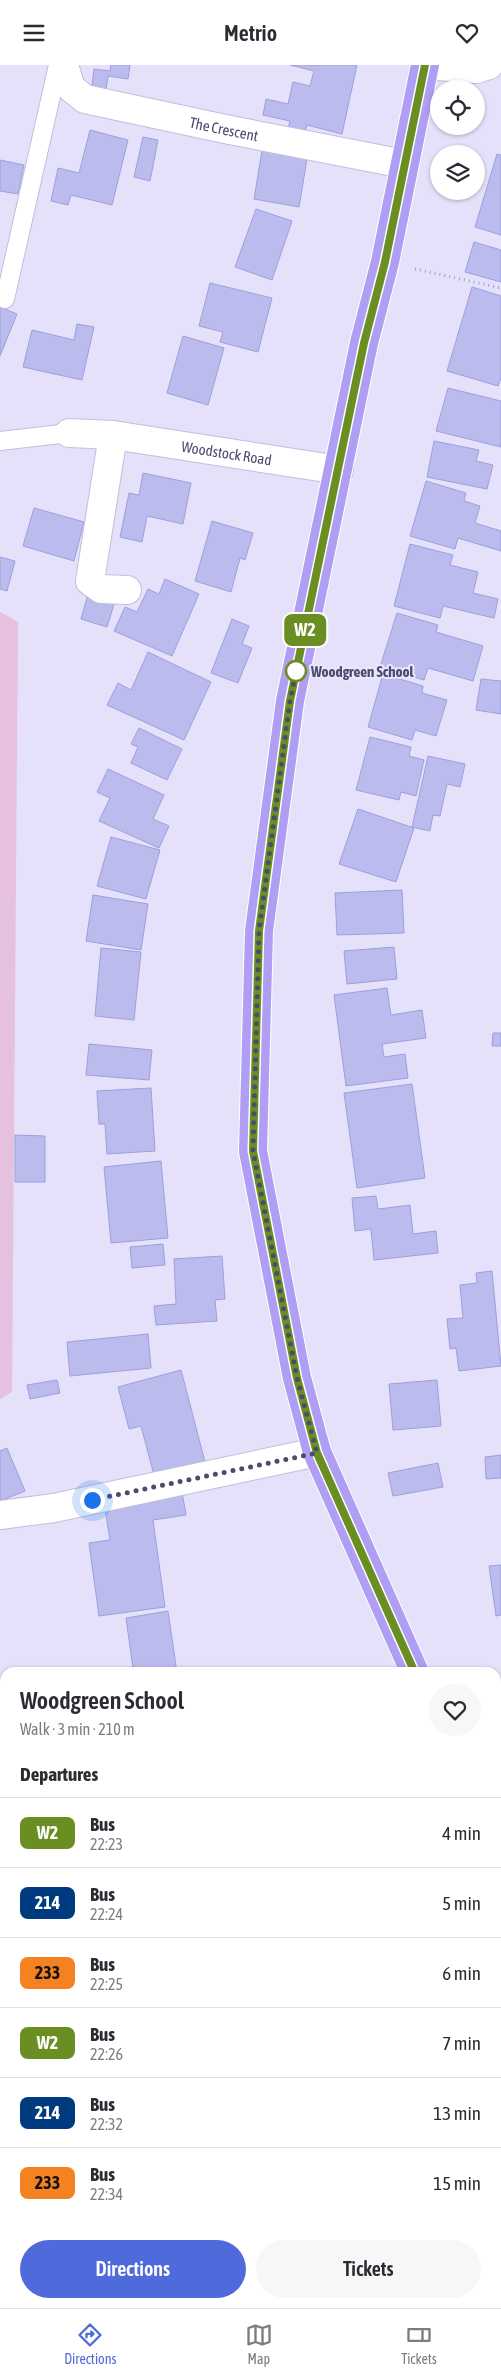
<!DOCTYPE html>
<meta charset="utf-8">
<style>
body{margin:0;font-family:"Asap Condensed",sans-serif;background:#f7f7f7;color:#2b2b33;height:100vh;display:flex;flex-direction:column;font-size:19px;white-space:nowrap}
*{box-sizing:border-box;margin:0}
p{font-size:16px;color:#7c7c81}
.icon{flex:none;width:28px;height:28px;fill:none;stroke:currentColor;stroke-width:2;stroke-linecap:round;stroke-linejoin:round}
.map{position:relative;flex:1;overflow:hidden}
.drawer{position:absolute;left:0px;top:1602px;width:501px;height:641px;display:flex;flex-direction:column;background:#fff;border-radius:15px 15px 0 0;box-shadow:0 1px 4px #0004}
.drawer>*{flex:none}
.badge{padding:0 10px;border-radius:8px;font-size:18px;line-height:32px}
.tools{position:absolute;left:430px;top:15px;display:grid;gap:10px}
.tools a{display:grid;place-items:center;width:55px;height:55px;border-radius:50%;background:#fff;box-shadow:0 1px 4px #0004;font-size:25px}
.you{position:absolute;width:25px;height:25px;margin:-12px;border:4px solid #fff;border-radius:50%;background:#1a73e8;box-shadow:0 0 0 8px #1a73e833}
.map>.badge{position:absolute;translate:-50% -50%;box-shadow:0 0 0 2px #fff}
h2{padding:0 20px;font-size:19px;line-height:45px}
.round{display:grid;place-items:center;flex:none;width:52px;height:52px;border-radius:26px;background:#f7f7f7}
.head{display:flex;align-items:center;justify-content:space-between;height:85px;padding:0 20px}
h1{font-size:24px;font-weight:600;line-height:38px}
.primary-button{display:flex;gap:10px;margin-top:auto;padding:10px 20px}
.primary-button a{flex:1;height:58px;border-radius:30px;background:#4f6ada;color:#fff;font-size:20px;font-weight:600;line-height:58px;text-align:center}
.primary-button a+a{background:#f7f7f7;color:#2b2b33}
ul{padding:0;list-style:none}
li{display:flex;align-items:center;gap:15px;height:70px;padding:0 20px;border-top:1px solid #e1e1e2}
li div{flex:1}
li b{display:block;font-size:19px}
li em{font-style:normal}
li .badge{min-width:55px;font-weight:700;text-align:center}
header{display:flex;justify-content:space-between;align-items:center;height:65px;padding:0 20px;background:#fff;font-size:22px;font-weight:600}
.menu{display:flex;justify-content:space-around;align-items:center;height:70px;border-top:1px solid #e1e1e2;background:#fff;font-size:14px;color:#7c7c81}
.menu a{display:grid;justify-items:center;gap:2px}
.menu .current{color:#4f6ada}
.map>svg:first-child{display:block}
.green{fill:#e5c1df}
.building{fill:#bbbced;stroke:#9c9fde}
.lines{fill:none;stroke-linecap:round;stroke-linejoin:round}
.lane-casing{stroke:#c0bedd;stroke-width:20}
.street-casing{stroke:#c0bedd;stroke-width:30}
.primary-casing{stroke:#fff;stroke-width:30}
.path{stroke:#9fa0d1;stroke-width:3;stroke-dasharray:1 4;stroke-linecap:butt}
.lane{stroke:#fff;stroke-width:18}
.street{stroke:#fff;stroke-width:28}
.primary{stroke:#af9ef4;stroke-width:28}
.line-casing{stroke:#fff;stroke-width:11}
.line{stroke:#6b8e23;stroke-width:8}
.walk{stroke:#4a4c6e;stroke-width:5;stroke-dasharray:0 9}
.stop-dot{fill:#fff;stroke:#6b8e23;stroke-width:2.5}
.labels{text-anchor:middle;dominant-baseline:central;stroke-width:4;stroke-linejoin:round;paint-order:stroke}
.street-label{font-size:15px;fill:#4a4c6e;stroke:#eae6fd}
.stop-label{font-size:15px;font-weight:bold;fill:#4a4c6e;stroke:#eae6fd;text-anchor:start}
</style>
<header><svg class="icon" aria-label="menu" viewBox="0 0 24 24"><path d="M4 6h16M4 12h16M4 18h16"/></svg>Metrio<svg class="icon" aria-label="heart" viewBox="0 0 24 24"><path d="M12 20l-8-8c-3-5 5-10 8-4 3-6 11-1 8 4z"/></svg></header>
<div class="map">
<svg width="501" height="2243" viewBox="0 0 501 2243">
<rect width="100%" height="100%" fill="#e5e1fa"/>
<g class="green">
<polygon points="0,547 18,557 12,1327 0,1334"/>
<polygon points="496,1958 501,1965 501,2019 496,2011"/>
</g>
<g class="building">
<polygon points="111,0 130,0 128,14 108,11 105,31 91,29 94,4 110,6"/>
<polygon points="290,0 357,0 342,69 307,60 305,68 288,64 290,56 263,50 266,34 288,39 293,17 310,21 314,6"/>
<polygon points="90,65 128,75 112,140 71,130 68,140 51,136 58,103 79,108"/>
<polygon points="143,72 158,75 150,116 134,112"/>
<polygon points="263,80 308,88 299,142 254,134"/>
<polygon points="497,89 501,90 501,170 475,162"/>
<polygon points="0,95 24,100 18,129 0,126"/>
<polygon points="256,144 292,156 272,215 235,202"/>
<polygon points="474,177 501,185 501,217 465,207"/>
<polygon points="210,218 272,233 258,287 220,277 223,267 199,261"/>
<polygon points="472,222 501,231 501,313 498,321 447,306"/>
<polygon points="0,242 17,249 0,291"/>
<polygon points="77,259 94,262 82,315 23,302 32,265 74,275"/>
<polygon points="183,271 224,283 208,340 167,328"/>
<polygon points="448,323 501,336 501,382 436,366"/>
<polygon points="434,376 479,385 476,396 493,400 487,424 427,412"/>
<polygon points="143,408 191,418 183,459 147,451 142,477 120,472 129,428 139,430"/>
<polygon points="426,416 466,428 464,436 480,441 475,458 501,466 501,486 458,473 455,484 410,471"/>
<polygon points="34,443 84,457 74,496 23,481"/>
<polygon points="212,456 253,468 245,495 240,493 231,527 195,516"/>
<polygon points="410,479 453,490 450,500 478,507 473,528 498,534 494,553 443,541 440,553 394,541"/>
<polygon points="0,492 15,496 7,526 0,524"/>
<polygon points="165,514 199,529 172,591 114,566 125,542 137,547 148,524 159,529"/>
<polygon points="88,529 115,536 107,562 81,554"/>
<polygon points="397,548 438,560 436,567 483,581 473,616 428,603 424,615 380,602"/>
<polygon points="232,554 249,561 242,579 252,583 238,618 211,608"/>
<polygon points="148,587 211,617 184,675 107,640 118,618 131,625"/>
<polygon points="383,609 423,621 422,628 447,635 436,671 415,665 412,675 368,662"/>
<polygon points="481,614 501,616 501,649 476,645"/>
<polygon points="139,663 182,684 167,715 131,698 138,682 131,679"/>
<polygon points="370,672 411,682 409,691 424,695 416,731 401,727 399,735 356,725"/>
<polygon points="428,691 465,699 460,722 447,719 440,751 433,750 430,766 412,762"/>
<polygon points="108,704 164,730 153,754 169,761 159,783 99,756 110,733 97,727"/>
<polygon points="358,744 414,763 396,817 339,799"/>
<polygon points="111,772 160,785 146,834 97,821"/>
<polygon points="402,825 404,868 337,870 335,828"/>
<polygon points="93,830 148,839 141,885 86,876"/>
<polygon points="394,882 397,914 347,919 344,886"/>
<polygon points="101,883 141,887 134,955 95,951"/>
<polygon points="387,923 391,950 422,945 426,973 382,979 384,992 405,989 408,1013 346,1021 334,930"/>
<polygon points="493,968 501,968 501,981 492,981"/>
<polygon points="89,979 152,985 149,1015 86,1010"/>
<polygon points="412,1019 425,1113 357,1123 344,1028"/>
<polygon points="151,1023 155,1086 107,1089 105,1059 99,1059 97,1026"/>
<polygon points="15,1070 45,1071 45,1117 15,1117"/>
<polygon points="161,1096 168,1173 111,1178 104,1102"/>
<polygon points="376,1131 378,1144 410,1140 413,1169 436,1166 438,1188 374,1195 371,1164 355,1166 352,1133"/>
<polygon points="163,1179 165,1200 132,1203 130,1182"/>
<polygon points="222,1191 225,1234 215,1235 217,1256 156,1260 154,1241 176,1239 174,1194"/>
<polygon points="492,1206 501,1301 459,1306 456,1283 450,1284 447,1254 463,1253 460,1220 477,1218 476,1208"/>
<polygon points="148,1269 151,1303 70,1311 67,1277"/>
<polygon points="181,1305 205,1397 154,1410 141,1361 129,1364 118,1322"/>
<polygon points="57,1315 60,1328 30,1334 27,1320"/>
<polygon points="437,1315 441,1361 393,1365 389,1319"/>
<polygon points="7,1383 25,1426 0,1436 0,1386"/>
<polygon points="501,1390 501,1413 486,1414 485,1392"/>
<polygon points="438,1398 443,1422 393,1431 388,1408"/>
<polygon points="182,1427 186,1450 153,1455 165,1542 99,1551 89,1478 110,1475 104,1438"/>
<polygon points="501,1500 501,1550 496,1551 489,1501"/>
<polygon points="168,1546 177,1608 124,1608 124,1605 133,1603 126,1553"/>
<polygon points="0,1769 5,1779 5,1853 0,1855"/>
<polygon points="5,1903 5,1956 0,1957 0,1904"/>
<polygon points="501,1946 501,1965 496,1958 496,1948"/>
<polygon points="5,2020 5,2068 0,2070 0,2021"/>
<polygon points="496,2126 501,2133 501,2172 496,2176"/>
<polygon points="5,2157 5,2187 4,2187 0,2175 0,2159"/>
<polygon points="172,2239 200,2239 202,2242 175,2243"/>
<polygon points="304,2239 356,2239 357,2243 306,2243"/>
</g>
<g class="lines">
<defs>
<g id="lane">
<polyline points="5,234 58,0"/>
<polyline points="0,376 69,368"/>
</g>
<g id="street">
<path id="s1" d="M64,0L71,23L85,34L225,64L404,99"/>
<polyline points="425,0 476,4 489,0"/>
<path id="s2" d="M69,368L113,370L339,405"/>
<polyline points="113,370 90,516 101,524 127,525"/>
<polyline points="0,1450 54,1443 317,1387"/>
<polyline points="0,1981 5,1979"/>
<polyline points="496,2044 501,2052"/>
<polyline points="250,2239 253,2243"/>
</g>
<g id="primary">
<polyline points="415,1608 317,1387 297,1313 253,1086 259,866 290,636 364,278 385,197 425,0"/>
<polyline points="496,1770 501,1778"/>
</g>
</defs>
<use href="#lane" class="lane-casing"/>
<use href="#street" class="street-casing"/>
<use href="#primary" class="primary-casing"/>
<g class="path">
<polyline points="415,204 501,223"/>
<polyline points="496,1842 501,1839"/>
</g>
<use href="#lane" class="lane"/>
<use href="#street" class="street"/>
<use href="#primary" class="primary"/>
</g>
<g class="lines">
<defs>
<polyline id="line" points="415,1608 317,1388 297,1313 253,1086 259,866 290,636 364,278 385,197 425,0"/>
</defs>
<use href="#line" class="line-casing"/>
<use href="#line" class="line"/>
<polyline class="walk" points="92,1435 317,1388 297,1313 253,1086 259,866 290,636 298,597 296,606"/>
</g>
<circle class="stop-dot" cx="296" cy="606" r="10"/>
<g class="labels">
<g class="street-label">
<text stroke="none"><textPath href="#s1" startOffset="184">The Crescent</textPath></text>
<text stroke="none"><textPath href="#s2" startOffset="159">Woodstock Road</textPath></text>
</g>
<g class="stop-label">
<text x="311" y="606">Woodgreen School</text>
</g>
</g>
</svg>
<div class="tools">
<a><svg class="icon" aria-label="locate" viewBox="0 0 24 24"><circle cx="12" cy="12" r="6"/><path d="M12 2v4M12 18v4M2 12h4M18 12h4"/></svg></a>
<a><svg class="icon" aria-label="layers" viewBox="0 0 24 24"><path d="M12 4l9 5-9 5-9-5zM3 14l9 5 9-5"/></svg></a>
</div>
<div class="you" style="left:92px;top:1435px"></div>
<b class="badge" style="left:305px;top:565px;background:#6b8e23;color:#fff">W2</b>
<section class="drawer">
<div class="head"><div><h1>Woodgreen School</h1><p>Walk · 3 min · 210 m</p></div><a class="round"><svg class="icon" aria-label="heart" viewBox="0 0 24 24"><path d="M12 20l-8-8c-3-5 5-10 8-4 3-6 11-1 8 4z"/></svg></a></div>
<h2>Departures</h2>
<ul>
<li><span class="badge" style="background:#6b8e23;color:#fff">W2</span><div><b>Bus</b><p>22:23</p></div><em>4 min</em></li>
<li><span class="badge" style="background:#003b80;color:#fff">214</span><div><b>Bus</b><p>22:24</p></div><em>5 min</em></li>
<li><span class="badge" style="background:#f58220;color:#111">233</span><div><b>Bus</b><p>22:25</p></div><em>6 min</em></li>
<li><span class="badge" style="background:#6b8e23;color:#fff">W2</span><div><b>Bus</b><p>22:26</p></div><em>7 min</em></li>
<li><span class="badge" style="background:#003b80;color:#fff">214</span><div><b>Bus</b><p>22:32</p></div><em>13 min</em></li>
<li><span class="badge" style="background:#f58220;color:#111">233</span><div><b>Bus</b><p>22:34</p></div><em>15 min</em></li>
</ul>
<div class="primary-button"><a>Directions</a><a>Tickets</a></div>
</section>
</div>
<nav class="menu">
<a class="current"><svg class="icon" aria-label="directions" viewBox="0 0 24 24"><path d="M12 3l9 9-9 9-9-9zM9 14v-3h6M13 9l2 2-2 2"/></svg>Directions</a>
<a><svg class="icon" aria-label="map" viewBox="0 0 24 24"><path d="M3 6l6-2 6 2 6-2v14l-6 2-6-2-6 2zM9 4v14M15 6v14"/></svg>Map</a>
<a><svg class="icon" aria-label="tickets" viewBox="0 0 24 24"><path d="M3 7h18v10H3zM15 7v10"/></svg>Tickets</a>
</nav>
